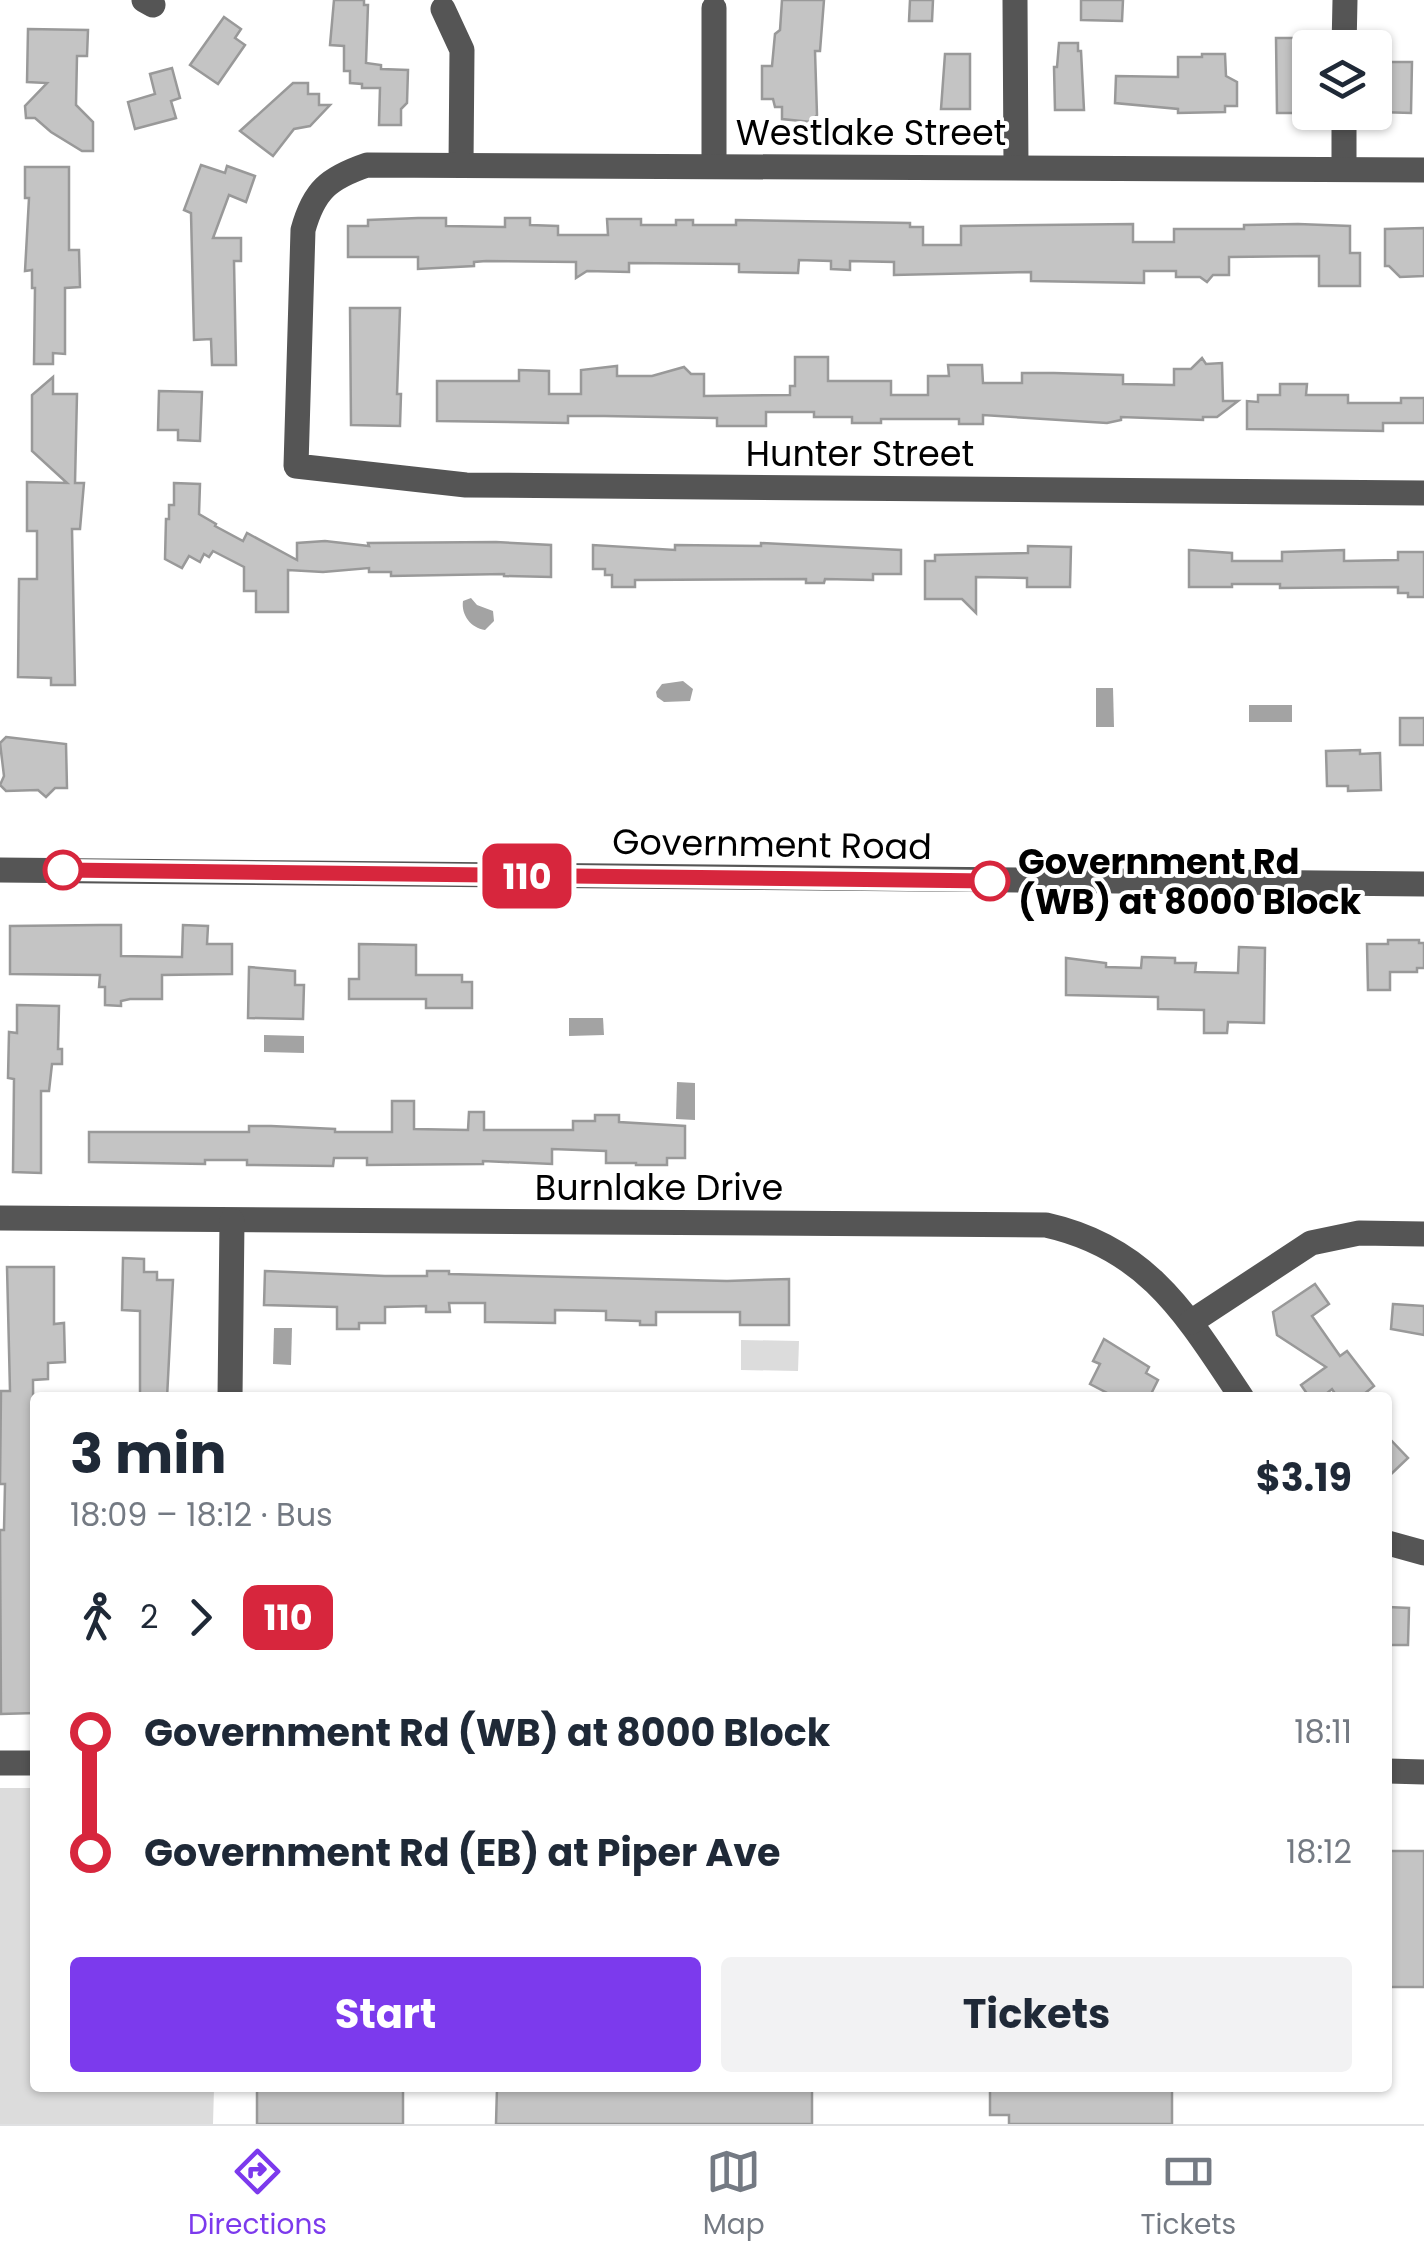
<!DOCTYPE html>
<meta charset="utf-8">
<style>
body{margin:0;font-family:Poppins,sans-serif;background:#f2f2f3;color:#1f2937;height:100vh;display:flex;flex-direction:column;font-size:38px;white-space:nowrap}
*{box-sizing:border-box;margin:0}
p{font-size:32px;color:#747a83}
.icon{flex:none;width:55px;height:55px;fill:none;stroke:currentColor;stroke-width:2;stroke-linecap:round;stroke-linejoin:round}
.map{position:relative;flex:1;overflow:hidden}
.side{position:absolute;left:30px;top:1392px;width:1362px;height:700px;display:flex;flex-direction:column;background:#fff;border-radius:10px;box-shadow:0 2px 8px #0004}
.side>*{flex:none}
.badge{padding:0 20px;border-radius:15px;font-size:35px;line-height:65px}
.buttons{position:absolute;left:1292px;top:30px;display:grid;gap:20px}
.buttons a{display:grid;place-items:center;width:100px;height:100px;border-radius:10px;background:#fff;box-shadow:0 2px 8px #0004;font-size:50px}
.map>.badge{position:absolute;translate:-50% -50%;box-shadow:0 0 0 5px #fff}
.legs{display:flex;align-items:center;gap:15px;height:110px;padding:0 40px;font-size:32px}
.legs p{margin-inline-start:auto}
.overview{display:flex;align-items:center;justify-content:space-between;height:170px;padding:0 40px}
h1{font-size:55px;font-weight:700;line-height:75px}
.primary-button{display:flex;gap:20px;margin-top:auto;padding:20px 40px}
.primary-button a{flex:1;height:115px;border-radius:10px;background:#7c3aed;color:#fff;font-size:40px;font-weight:700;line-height:115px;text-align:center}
.primary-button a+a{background:#f2f2f3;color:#1f2937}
ul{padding:0 40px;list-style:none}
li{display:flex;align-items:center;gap:35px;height:120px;font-size:38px}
li i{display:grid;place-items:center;width:15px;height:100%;margin:0 12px;background:currentColor}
li i::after{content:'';width:25px;height:25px;margin:-12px;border:8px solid;border-radius:50%;background:#fff}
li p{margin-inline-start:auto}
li:first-child i{background:linear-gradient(#0000 50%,currentColor 0)}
li:last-child i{background:linear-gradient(currentColor 50%,#0000 0)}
.tabs{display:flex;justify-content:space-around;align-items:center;height:140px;border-top:2px solid #e0e1e3;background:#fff;font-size:28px;color:#747a83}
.tabs a{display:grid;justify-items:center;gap:5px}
.tabs .selected{color:#7c3aed}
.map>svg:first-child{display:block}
.green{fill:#dcdcdc}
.water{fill:#a3a3a3}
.building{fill:#c4c4c4;stroke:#999;stroke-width:2.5}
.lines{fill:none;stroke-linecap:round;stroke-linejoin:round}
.minor{stroke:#555;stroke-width:25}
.line-1-casing{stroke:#fff;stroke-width:22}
.line-1{stroke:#d7263d;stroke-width:15}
.stop-1-dot{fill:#fff;stroke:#d7263d;stroke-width:5}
.labels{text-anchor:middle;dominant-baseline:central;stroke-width:8;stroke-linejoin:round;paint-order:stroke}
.street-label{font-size:35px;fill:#000;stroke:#fff}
.stop-label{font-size:35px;font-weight:bold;fill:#000;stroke:#fff;text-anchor:start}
</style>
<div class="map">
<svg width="1424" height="2124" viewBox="0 0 1424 2124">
<rect width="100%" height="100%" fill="#fff"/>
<g class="green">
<polygon points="741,1340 799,1341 798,1371 741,1370"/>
<polygon points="0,1788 35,1788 35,2088 214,2088 213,2124 0,2124"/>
</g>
<g class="water">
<path d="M471,598L477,605L493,611L494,621L485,630C471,628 461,615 463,601Z"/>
<polygon points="683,681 693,689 690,701 664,702 657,697 656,692 662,684"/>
<polygon points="1096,688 1113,688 1114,727 1096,727"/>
<rect x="1249" y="705" width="43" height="17"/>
<polygon points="569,1018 603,1018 604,1035 569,1036"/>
<polygon points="264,1035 304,1036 304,1053 264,1052"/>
<polygon points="677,1082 695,1083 695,1120 676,1119"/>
<polygon points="274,1328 292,1328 291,1365 273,1364"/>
</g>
<g class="building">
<polygon points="334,0 364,0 364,5 368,5 366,63 381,65 381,69 408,70 407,103 401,109 401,125 379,125 380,88 362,88 362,84 350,83 350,71 344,71 344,46 330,45"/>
<polygon points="782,0 824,0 820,51 815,51 817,115 811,122 782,119 782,107 775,107 773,99 762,99 762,66 772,66 775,34 780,30"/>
<polygon points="910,0 933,0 932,21 909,21"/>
<polygon points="1081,0 1123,0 1122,21 1081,20"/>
<polygon points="224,17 241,29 235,38 245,45 218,84 190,65"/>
<polygon points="28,29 88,30 87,56 77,56 76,105 93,122 93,151 82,151 51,132 35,118 26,118 25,106 47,83 27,82"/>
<polygon points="1276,38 1300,38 1300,54 1306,54 1307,113 1277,113"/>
<polygon points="1059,43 1078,43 1078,51 1081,51 1084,110 1055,110 1054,67 1057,67"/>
<polygon points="945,54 970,54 970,109 941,109"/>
<polygon points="1202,54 1225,54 1226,76 1237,82 1237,106 1225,106 1225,112 1178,113 1178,109 1115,103 1116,76 1178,77 1178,57 1202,57"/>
<polygon points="1382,62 1412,62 1411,113 1379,112 1376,76 1381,76"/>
<polygon points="172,68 180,98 171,101 176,118 135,129 128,102 155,94 150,74"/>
<polygon points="293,83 308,83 308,94 319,94 319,105 330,105 310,126 294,129 273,156 240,131"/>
<polygon points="201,165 225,173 227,166 255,176 246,202 229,195 213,238 241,238 241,261 234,261 236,365 212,365 211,339 194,340 191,213 184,210"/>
<polygon points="25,167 69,167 69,250 79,250 80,287 65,288 65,354 53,353 53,364 34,364 35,288 32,288 32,270 25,271 29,198 25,198"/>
<polygon points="418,218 446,218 446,226 505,227 505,218 530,218 530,225 558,226 558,235 608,235 607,219 641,219 641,225 676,225 676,220 693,220 693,225 736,225 736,220 910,223 910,227 923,227 923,245 961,245 961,226 1133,224 1133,242 1174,242 1174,229 1244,229 1244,225 1298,224 1350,226 1350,253 1360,253 1360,286 1319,286 1319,256 1229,257 1229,275 1213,275 1207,282 1200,277 1176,277 1176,271 1144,271 1144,283 1031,281 1031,272 894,275 894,262 850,261 850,270 831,269 831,261 799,260 798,273 739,272 739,264 629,263 629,272 587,271 576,278 576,262 486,261 474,262 474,266 418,269 418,257 348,257 348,226 368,226 368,220"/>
<polygon points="1424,228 1424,276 1400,277 1389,266 1385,266 1385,229"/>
<polygon points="350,308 400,308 397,394 401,394 400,426 351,425"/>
<polygon points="795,357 828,357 828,381 891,381 891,395 928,395 928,376 949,376 948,365 982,365 983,383 1022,383 1022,373 1054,373 1123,375 1123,384 1174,385 1174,369 1191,369 1202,358 1206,364 1222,363 1223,401 1238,401 1217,417 1203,417 1203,420 1121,417 1121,420 1107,423 983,415 983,424 959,424 959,419 881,419 881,423 852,423 852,417 814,417 814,412 766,412 766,426 717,426 717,418 604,416 568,416 568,423 437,421 437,381 519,381 519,370 549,371 549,394 581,394 581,370 617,366 617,376 652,376 684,367 691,374 704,374 704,396 790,395 790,386 795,386"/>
<polygon points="53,377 53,394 77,394 75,483 84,483 80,529 72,529 75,685 51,685 51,678 18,677 19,579 37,579 37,531 27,531 27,482 67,483 32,451 32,395"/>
<polygon points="1280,384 1307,384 1306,395 1348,395 1348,403 1401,403 1401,398 1424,398 1424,423 1383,423 1383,431 1247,429 1247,401 1258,402 1258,395 1280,395"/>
<polygon points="159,391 202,392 200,441 178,440 178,430 158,430"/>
<polygon points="174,483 200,484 199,514 216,524 215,526 243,541 247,533 297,560 297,543 325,541 369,546 368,543 496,542 551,545 551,577 504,576 504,574 391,576 391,572 369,572 369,568 323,572 288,570 288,612 256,612 256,591 244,591 244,567 213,551 209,557 204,554 200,562 189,556 182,568 165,559 166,519 169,519 169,505 174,505"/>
<polygon points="761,543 901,550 901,574 873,574 873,580 825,579 824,583 806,583 806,579 635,580 635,587 612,587 612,575 605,575 605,569 593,569 593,545 675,550 675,545 761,546"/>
<polygon points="1028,546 1071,547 1070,587 1027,587 1027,578 976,577 976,613 962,599 925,599 925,561 935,561 935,555 1028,553"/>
<polygon points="1189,550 1232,553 1232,561 1282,561 1282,552 1344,550 1344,561 1398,560 1398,552 1424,552 1424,597 1408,597 1408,593 1398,593 1398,587 1280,588 1280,584 1232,584 1232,587 1189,587"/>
<rect x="1400" y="718" width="24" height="27"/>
<polygon points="6,737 66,744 67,788 55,788 46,797 38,790 6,791 0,785 4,776 0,743"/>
<polygon points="1360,750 1360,754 1380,753 1381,790 1348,791 1348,786 1327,786 1326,751"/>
<polygon points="100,925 121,925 121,956 182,957 183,925 208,926 207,944 232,944 232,974 162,975 162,999 130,999 121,1001 121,1006 105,1005 105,987 99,987 100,975 10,974 10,926"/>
<polygon points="1388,940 1419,940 1419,943 1424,943 1424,968 1417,968 1417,972 1390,972 1390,990 1368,990 1367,944 1388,944"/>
<polygon points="359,944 416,945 416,975 462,975 462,982 472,982 472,1008 426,1008 426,999 349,999 349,979 359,979"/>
<polygon points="1239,947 1265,948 1264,1023 1228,1022 1227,1033 1204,1033 1204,1010 1158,1009 1158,997 1066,995 1066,958 1106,963 1106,967 1141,968 1142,957 1175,958 1175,963 1196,963 1195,972 1238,973"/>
<polygon points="249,967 295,971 295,985 304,985 303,1019 248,1018"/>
<polygon points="17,1005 59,1006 58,1049 62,1049 62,1064 52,1064 49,1091 41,1091 41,1173 13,1172 14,1079 8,1078 9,1032 17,1033"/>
<polygon points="392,1101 414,1101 414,1129 468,1130 469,1112 484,1112 484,1130 573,1130 573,1121 595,1121 595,1115 619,1115 619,1122 685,1126 685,1158 667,1158 667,1165 636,1165 636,1163 606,1163 606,1151 552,1149 552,1164 483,1161 483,1164 367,1165 367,1158 334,1158 333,1166 247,1165 247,1160 205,1160 205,1164 89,1162 89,1132 249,1132 249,1126 271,1126 335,1129 335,1132 392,1132"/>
<polygon points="123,1258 144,1259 144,1272 157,1272 157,1280 173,1280 167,1398 140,1398 140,1311 122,1310"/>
<polygon points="7,1267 54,1267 54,1324 64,1323 65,1362 48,1363 48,1379 33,1380 35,1713 1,1714 0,1530 4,1530 5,1484 0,1484 1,1391 10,1391"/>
<polygon points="265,1271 385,1276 427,1276 427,1271 449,1271 449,1274 727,1281 789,1279 789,1325 740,1325 740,1312 656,1312 656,1325 640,1325 640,1321 606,1320 606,1311 555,1310 555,1323 485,1322 485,1303 449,1303 450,1312 426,1312 426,1306 385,1307 385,1323 359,1323 359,1329 337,1329 337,1307 264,1305"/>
<polygon points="1315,1284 1329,1304 1312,1316 1340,1356 1347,1351 1374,1386 1359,1398 1338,1398 1332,1389 1321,1398 1310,1398 1301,1385 1326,1367 1277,1335 1273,1312"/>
<polygon points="1393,1304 1424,1306 1424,1335 1391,1329"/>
<polygon points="1104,1339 1149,1367 1146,1373 1158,1380 1149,1398 1117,1398 1090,1384 1100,1364 1093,1361"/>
<polygon points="1388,1437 1408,1458 1388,1477"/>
<polygon points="1388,1607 1409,1608 1408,1645 1388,1645"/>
<rect x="1388" y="1851" width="36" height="136"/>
<rect x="257" y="2088" width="146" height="36"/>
<polygon points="497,2088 812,2088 812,2124 496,2124"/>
<polygon points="990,2088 1172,2088 1172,2124 1009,2124 1009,2115 990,2115"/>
</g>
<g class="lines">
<g class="minor">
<polyline points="144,0 153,5"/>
<polyline points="1015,0 1016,167"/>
<polyline points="443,9 462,50 461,164"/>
<polyline points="1344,48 1345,0"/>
<polyline points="1344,112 1344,169"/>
<polyline points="714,166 714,8"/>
<path d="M1424,170L367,165C329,178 314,190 303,230L296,466L466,485L1424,493"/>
<polyline points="0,870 1424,884"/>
<path d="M0,1218L1046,1225C1149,1248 1187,1316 1242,1398"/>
<polyline points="1191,1322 1311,1243 1359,1233 1424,1234"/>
<polyline points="230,1398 232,1221"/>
<polyline points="1388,1543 1424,1553"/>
<polyline points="0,1763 35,1763"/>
<polyline points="1388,1771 1424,1772"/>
</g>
</g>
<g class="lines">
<defs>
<polyline id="line-1" points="63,870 990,881"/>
</defs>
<use href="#line-1" class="line-1-casing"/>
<use href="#line-1" class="line-1"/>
</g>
<g class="stop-1-dot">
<circle cx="63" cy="870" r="18"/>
<circle cx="990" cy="881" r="18"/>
</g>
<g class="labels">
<g class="street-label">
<text x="871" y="132">Westlake Street</text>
<text x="860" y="453">Hunter Street</text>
<text transform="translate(772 844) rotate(1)">Government Road</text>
<text x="659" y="1187">Burnlake Drive</text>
</g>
<g class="stop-label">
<text x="1018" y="861">Government Rd<tspan x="1018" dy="40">(WB) at 8000 Block</tspan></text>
</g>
</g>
</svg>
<div class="buttons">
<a><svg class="icon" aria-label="layers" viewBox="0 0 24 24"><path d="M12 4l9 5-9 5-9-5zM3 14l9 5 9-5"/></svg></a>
</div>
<b class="badge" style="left:527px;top:876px;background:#d7263d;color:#fff">110</b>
<section class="side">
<div class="overview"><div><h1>3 min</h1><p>18:09 – 18:12 · Bus</p></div><b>$3.19</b></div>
<div class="legs"><svg class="icon" aria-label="walk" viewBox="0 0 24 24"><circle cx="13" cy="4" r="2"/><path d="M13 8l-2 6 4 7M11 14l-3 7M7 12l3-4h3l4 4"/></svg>2<svg class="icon" aria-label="forward" viewBox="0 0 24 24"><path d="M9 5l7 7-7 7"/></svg><b class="badge" style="background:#d7263d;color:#fff">110</b></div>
<ul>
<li><i style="color:#d7263d"></i><b>Government Rd (WB) at 8000 Block</b><p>18:11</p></li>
<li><i style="color:#d7263d"></i><b>Government Rd (EB) at Piper Ave</b><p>18:12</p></li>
</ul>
<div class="primary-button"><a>Start</a><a>Tickets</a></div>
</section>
</div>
<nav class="tabs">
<a class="selected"><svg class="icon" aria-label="directions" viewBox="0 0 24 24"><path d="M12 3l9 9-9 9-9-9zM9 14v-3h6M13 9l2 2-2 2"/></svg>Directions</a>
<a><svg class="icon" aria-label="map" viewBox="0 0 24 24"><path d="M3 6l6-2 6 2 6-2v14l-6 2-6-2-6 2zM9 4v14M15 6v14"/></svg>Map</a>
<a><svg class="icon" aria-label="tickets" viewBox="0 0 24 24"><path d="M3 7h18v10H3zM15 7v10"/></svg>Tickets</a>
</nav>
